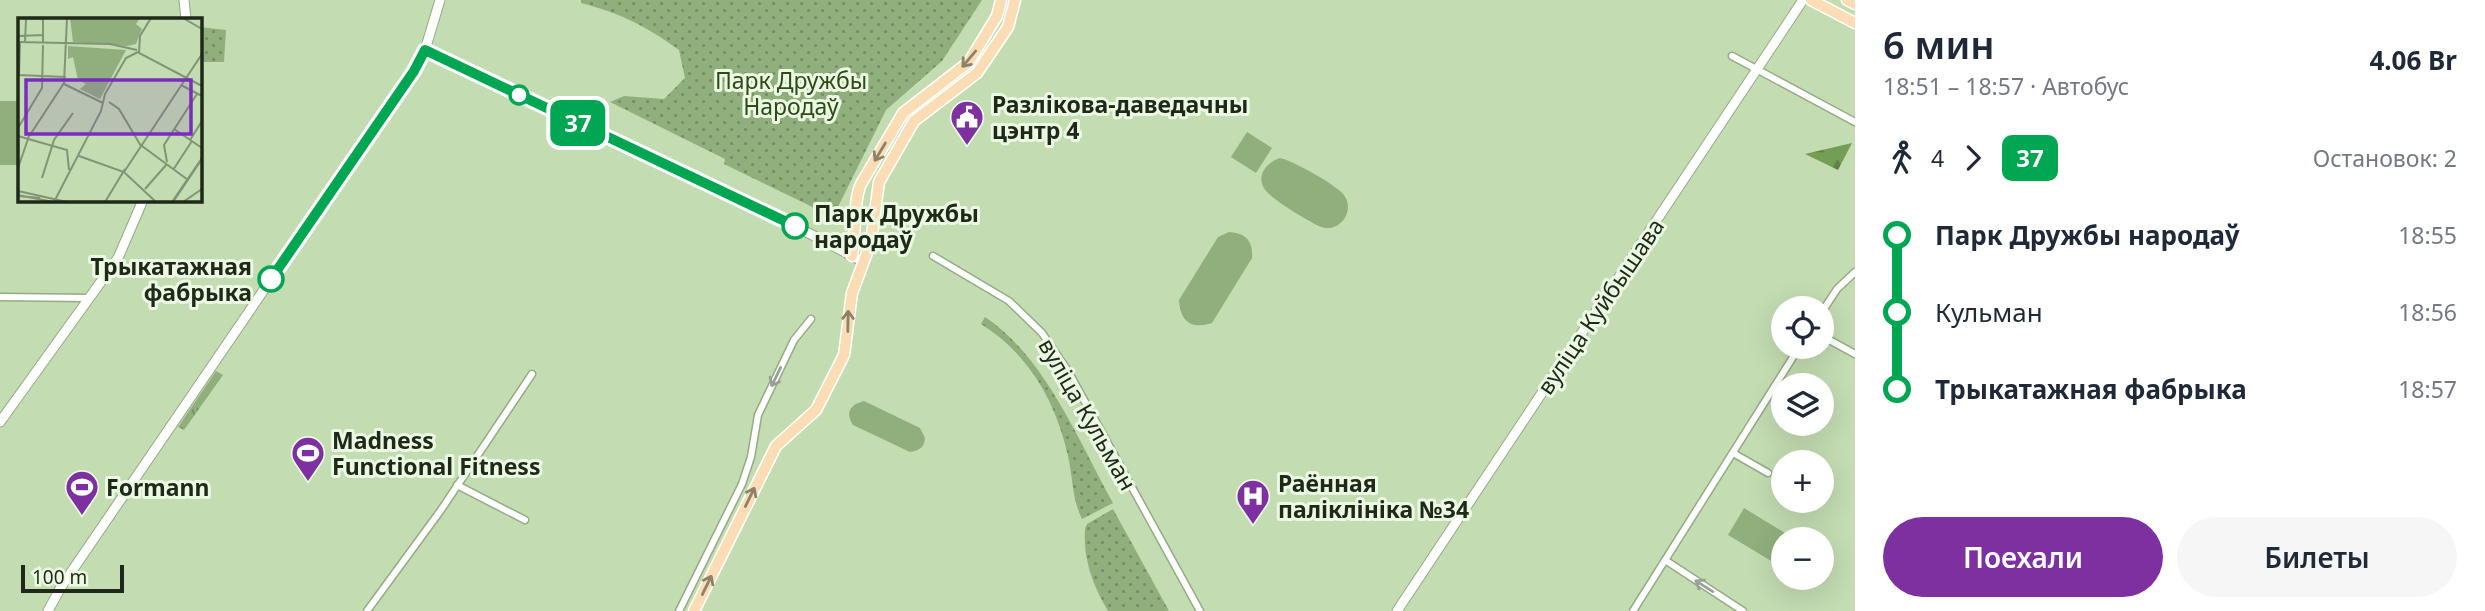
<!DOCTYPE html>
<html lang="ru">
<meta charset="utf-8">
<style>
body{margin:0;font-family:"Noto Sans",sans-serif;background:#f6f6f7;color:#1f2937;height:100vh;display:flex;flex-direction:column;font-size:26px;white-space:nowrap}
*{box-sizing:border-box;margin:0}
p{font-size:23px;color:#747a83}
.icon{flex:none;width:38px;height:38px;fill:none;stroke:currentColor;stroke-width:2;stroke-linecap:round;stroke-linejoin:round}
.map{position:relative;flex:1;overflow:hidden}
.panel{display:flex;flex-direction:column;background:#fff;width:630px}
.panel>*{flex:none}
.badge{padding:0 14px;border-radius:10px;font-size:24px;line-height:46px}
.buttons{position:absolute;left:1771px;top:296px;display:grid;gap:14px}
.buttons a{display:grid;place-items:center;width:63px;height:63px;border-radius:50%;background:#fff;box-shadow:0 7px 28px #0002;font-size:35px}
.scale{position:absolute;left:21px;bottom:18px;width:103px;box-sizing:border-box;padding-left:7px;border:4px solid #1f2919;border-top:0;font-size:19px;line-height:24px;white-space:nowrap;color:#1f2919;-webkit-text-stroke:5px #ebf9e3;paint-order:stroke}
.map>.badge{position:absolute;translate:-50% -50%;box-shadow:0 0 0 4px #fff}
.legs{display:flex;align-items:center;gap:10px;height:77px;padding:0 28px;font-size:23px}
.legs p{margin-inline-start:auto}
.summary{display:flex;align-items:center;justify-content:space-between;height:119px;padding:0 28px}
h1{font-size:38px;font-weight:600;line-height:52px}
.cta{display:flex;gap:14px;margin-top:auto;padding:14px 28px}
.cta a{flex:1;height:80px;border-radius:42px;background:#7e30a1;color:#fff;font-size:28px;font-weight:600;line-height:80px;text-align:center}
.cta a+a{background:#f6f6f7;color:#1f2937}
ul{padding:0 28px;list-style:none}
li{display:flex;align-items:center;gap:24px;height:77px;font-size:26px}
li i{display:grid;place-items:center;width:10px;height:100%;margin:0 9px;background:currentColor}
li i::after{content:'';width:18px;height:18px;margin:-9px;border:5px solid;border-radius:50%;background:#fff}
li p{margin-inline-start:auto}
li:first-child i{background:linear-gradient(#0000 50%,currentColor 0)}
li:last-child i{background:linear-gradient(currentColor 50%,#0000 0)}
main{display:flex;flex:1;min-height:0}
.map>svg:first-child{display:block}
.grass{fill:url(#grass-tufts)}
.forest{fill:url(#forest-firs)}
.park{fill:url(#park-dots)}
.garden{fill:#90af7d}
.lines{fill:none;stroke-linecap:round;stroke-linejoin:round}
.street-casing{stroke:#93ac83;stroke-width:9}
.secondary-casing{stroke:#93ac83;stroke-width:11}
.primary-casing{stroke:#fff;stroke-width:13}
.street{stroke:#fff;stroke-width:6}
.secondary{stroke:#fff;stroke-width:9}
.primary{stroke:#fadcb5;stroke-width:10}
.oneway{stroke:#8c8267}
.oneway2{stroke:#9a9f98}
.line-1-casing{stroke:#fff;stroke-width:16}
.line-1{stroke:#00a651;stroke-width:10}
.stop-1-dot{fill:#fff;stroke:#00a651;stroke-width:3.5}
.labels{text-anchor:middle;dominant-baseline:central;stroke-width:6;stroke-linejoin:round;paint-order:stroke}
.park-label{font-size:23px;fill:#2e4a17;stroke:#ebf9e3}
.poi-label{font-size:23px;font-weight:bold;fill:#1f2919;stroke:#ebf9e3;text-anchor:start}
.stop-label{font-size:23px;font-weight:bold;fill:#1f2919;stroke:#ebf9e3;text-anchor:start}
.street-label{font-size:23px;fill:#1f2919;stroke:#ebf9e3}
.inset-road{fill:none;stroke:#819475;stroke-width:2}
.view{fill:#7b2cbf;fill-opacity:0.15;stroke:#7b2cbf;stroke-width:3.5}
.inset-edge{fill:none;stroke:#1f2919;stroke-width:3.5}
</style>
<main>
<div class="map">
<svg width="1855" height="611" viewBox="0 0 1855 611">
<defs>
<pattern id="grass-tufts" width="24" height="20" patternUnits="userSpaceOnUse" patternTransform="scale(1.75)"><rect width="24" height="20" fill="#90af7d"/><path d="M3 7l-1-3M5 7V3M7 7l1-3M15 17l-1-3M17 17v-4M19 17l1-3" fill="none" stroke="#758e66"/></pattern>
<pattern id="forest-firs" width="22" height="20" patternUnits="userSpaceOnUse" patternTransform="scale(1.75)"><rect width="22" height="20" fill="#749e56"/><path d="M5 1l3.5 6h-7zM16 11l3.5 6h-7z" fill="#5f8146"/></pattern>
<pattern id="park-dots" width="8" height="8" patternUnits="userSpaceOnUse" patternTransform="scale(1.75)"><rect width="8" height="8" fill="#90af7d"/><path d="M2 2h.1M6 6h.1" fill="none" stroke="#758e66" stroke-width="1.8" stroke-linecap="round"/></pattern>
</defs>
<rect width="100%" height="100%" fill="#c3dcb2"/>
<polygon class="grass" points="216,371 223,375 184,430 178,427"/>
<polygon class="forest" points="1852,143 1838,170 1805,154"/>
<g class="park">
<path d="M581,0H982L942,61L886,110L833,217L724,164L725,159L610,102L624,96L664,99L685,78L679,50C646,26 620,13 581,3Z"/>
<polygon points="200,27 226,30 224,62 200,62"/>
<path d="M985,317C1045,357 1078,440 1113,503L1082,519C1072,499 1073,478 1068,456C1056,402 1029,354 981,324Z"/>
<path d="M1113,509L1169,611H1108C1093,586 1083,559 1085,529L1087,524Z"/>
</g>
<g class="garden">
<rect x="0" y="101" width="19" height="64"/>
<polygon points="1247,132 1272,148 1256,173 1231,157"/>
<path d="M1280,158C1292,160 1338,186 1344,195C1356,212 1338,235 1319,226C1308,221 1277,202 1269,194C1254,180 1263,164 1280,158Z"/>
<path d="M1229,232C1246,233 1253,241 1252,258L1212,323C1191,330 1180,321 1179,300L1218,237Z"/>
<path d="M864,401L920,428L925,438C924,448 920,450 910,452L853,425C845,412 850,405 864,401Z"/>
<polygon points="1744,508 1795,539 1783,539 1783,568 1728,535"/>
</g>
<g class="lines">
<defs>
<g id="street">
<polyline points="1732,56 1855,122"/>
<polyline points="933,256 1009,301 1042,333 1068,371 1200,611"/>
<polyline points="0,297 89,298"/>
<polyline points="1822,312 1837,289 1855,272"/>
<polyline points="1822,336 1855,354"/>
<polyline points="1733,453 1768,473"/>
<polyline points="457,485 525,520"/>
<polyline points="1665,560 1743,611"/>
<polyline points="367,611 441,510 532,374"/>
<polyline points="679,611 742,484 751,457 758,415 794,340 811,319"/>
<polyline points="1633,611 1800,346"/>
</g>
<g id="secondary">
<polyline points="184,0 186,19"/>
<polyline points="425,50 795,226 864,262"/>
<polyline points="0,422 118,258 143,200"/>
<polyline points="48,611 61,587 414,70 425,50 440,0"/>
<polyline points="1397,611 1803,0"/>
</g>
<g id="primary">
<polyline points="1811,0 1855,23"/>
<polyline points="1847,0 1855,4"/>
<path d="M852,256C856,236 853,200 861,184L903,113L969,62L997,16L1001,0"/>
<polyline points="694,611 776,446 816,410 844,355 852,293 871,242 879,182 914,121 977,73 1008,27 1015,0"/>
</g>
</defs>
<use href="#street" class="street-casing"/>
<use href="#secondary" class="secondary-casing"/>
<use href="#primary" class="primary-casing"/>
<use href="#street" class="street"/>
<use href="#secondary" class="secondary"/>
<use href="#primary" class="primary"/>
</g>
<defs><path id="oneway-shaft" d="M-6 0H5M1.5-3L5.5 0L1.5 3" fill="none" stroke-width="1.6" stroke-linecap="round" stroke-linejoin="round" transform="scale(1.75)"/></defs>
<g class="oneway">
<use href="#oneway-shaft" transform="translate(969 59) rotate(130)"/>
<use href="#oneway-shaft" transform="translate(880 152) rotate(121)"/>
<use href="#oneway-shaft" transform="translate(848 321) rotate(-89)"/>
<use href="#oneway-shaft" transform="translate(750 497) rotate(-64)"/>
<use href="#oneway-shaft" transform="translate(707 585) rotate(-64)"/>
</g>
<g class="oneway2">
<use href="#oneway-shaft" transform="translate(776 377) rotate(116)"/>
<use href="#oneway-shaft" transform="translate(1704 586) rotate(-148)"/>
</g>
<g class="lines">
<defs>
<polyline id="line-1" points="271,279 414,71 425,50 795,226"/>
</defs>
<use href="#line-1" class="line-1-casing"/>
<use href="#line-1" class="line-1"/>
</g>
<defs>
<symbol id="civic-pin" viewBox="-11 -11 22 30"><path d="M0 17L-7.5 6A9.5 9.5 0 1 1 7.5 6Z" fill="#7e30a1" stroke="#ebf9e3"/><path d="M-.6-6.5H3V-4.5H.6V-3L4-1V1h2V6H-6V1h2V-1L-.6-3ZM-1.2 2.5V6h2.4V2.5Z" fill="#fff"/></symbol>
<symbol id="stadium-pin" viewBox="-11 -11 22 30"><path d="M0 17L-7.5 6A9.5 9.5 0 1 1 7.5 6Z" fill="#7e30a1" stroke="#ebf9e3"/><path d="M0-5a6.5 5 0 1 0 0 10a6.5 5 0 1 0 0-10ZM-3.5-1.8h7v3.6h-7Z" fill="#fff"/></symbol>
<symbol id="hospital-pin" viewBox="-11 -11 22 30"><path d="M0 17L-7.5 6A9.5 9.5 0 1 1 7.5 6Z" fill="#7e30a1" stroke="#ebf9e3"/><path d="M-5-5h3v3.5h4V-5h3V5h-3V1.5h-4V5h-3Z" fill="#fff"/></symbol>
</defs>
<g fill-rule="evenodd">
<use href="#civic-pin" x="948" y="98" width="38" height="52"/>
<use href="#stadium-pin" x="289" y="434" width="38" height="52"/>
<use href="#stadium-pin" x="63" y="468" width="38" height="52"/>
<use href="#hospital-pin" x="1234" y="477" width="38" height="52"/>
</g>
<g class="stop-1-dot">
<circle cx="519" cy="95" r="9"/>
<circle cx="795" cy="226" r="12"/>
<circle cx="271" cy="279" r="12"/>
</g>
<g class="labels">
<g class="park-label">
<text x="791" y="80">Парк Дружбы<tspan x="791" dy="26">Народаў</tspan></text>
</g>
<g class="poi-label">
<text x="992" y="104">Разлікова-даведачны<tspan x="992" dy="26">цэнтр 4</tspan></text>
<text x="332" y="440">Madness<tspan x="332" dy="26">Functional Fitness</tspan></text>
<text x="1278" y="483">Раённая<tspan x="1278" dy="26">паліклініка №34</tspan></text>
<text x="106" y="487">Formann</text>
</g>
<g class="stop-label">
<text x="814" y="213">Парк Дружбы<tspan x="814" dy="26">народаў</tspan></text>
<text x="252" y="266" text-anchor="end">Трыкатажная<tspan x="252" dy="26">фабрыка</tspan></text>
</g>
<g class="street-label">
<text transform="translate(1600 306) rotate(-56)">вуліца Куйбышава</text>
<text transform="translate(1088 414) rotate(60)">вуліца Кульман</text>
</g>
</g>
<g transform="translate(18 18)">
<rect width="184" height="184" fill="#c3dcb2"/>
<path d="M52,0H122L118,6L124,11L118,26L109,28L55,24ZM50,28L108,32L82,81L62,71L68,66L60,62L55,39L50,41Z" fill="#90af7d"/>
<path class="inset-road" d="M0,0L25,1M133,0L122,18L121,35L184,68M165,0L184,11M0,18L25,17M0,24L92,26L119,32M7,24L8,1M25,25V0M0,57L48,59M1,57L2,24M46,66L85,85M163,67L184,78M91,84L101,91L123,128M0,110L24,70L25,27M156,111L184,130M0,118L49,132L51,152M10,120L46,65L49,0M172,122L184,103M124,128L170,162M61,138L106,154L138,184M149,144L146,127L179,76M0,150L10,121M155,152L174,123M106,154L184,36M24,160L36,122L55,95M127,171L149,146M0,173L49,184M0,177L35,184M0,178L22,180M36,184L83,93L87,76L108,40L120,34M87,184L107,151M154,184L184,140M155,184L184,141M165,184L184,171"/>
<path class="view" d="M8,62H173V116H8Z"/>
<rect width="184" height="184" class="inset-edge"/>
</g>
</svg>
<div class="buttons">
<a><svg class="icon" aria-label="locate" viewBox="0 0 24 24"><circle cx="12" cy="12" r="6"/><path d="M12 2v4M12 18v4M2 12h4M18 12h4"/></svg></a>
<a><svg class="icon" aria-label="layers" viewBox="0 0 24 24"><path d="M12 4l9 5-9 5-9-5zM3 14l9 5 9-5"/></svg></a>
<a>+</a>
<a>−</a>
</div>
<div class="scale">100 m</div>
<b class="badge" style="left:578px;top:123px;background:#00a651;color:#fff">37</b>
</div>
<section class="panel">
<div class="summary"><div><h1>6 мин</h1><p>18:51 – 18:57 · Автобус</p></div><b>4.06 Br</b></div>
<div class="legs"><svg class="icon" aria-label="walk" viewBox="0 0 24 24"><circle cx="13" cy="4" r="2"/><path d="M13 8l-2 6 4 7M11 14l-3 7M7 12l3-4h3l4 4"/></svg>4<svg class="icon" aria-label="forward" viewBox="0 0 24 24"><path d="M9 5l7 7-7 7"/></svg><b class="badge" style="background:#00a651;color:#fff">37</b><p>Остановок: 2</p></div>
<ul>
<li><i style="color:#00a651"></i><b>Парк Дружбы народаў</b><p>18:55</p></li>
<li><i style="color:#00a651"></i><span>Кульман</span><p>18:56</p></li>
<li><i style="color:#00a651"></i><b>Трыкатажная фабрыка</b><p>18:57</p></li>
</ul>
<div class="cta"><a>Поехали</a><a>Билеты</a></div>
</section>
</main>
